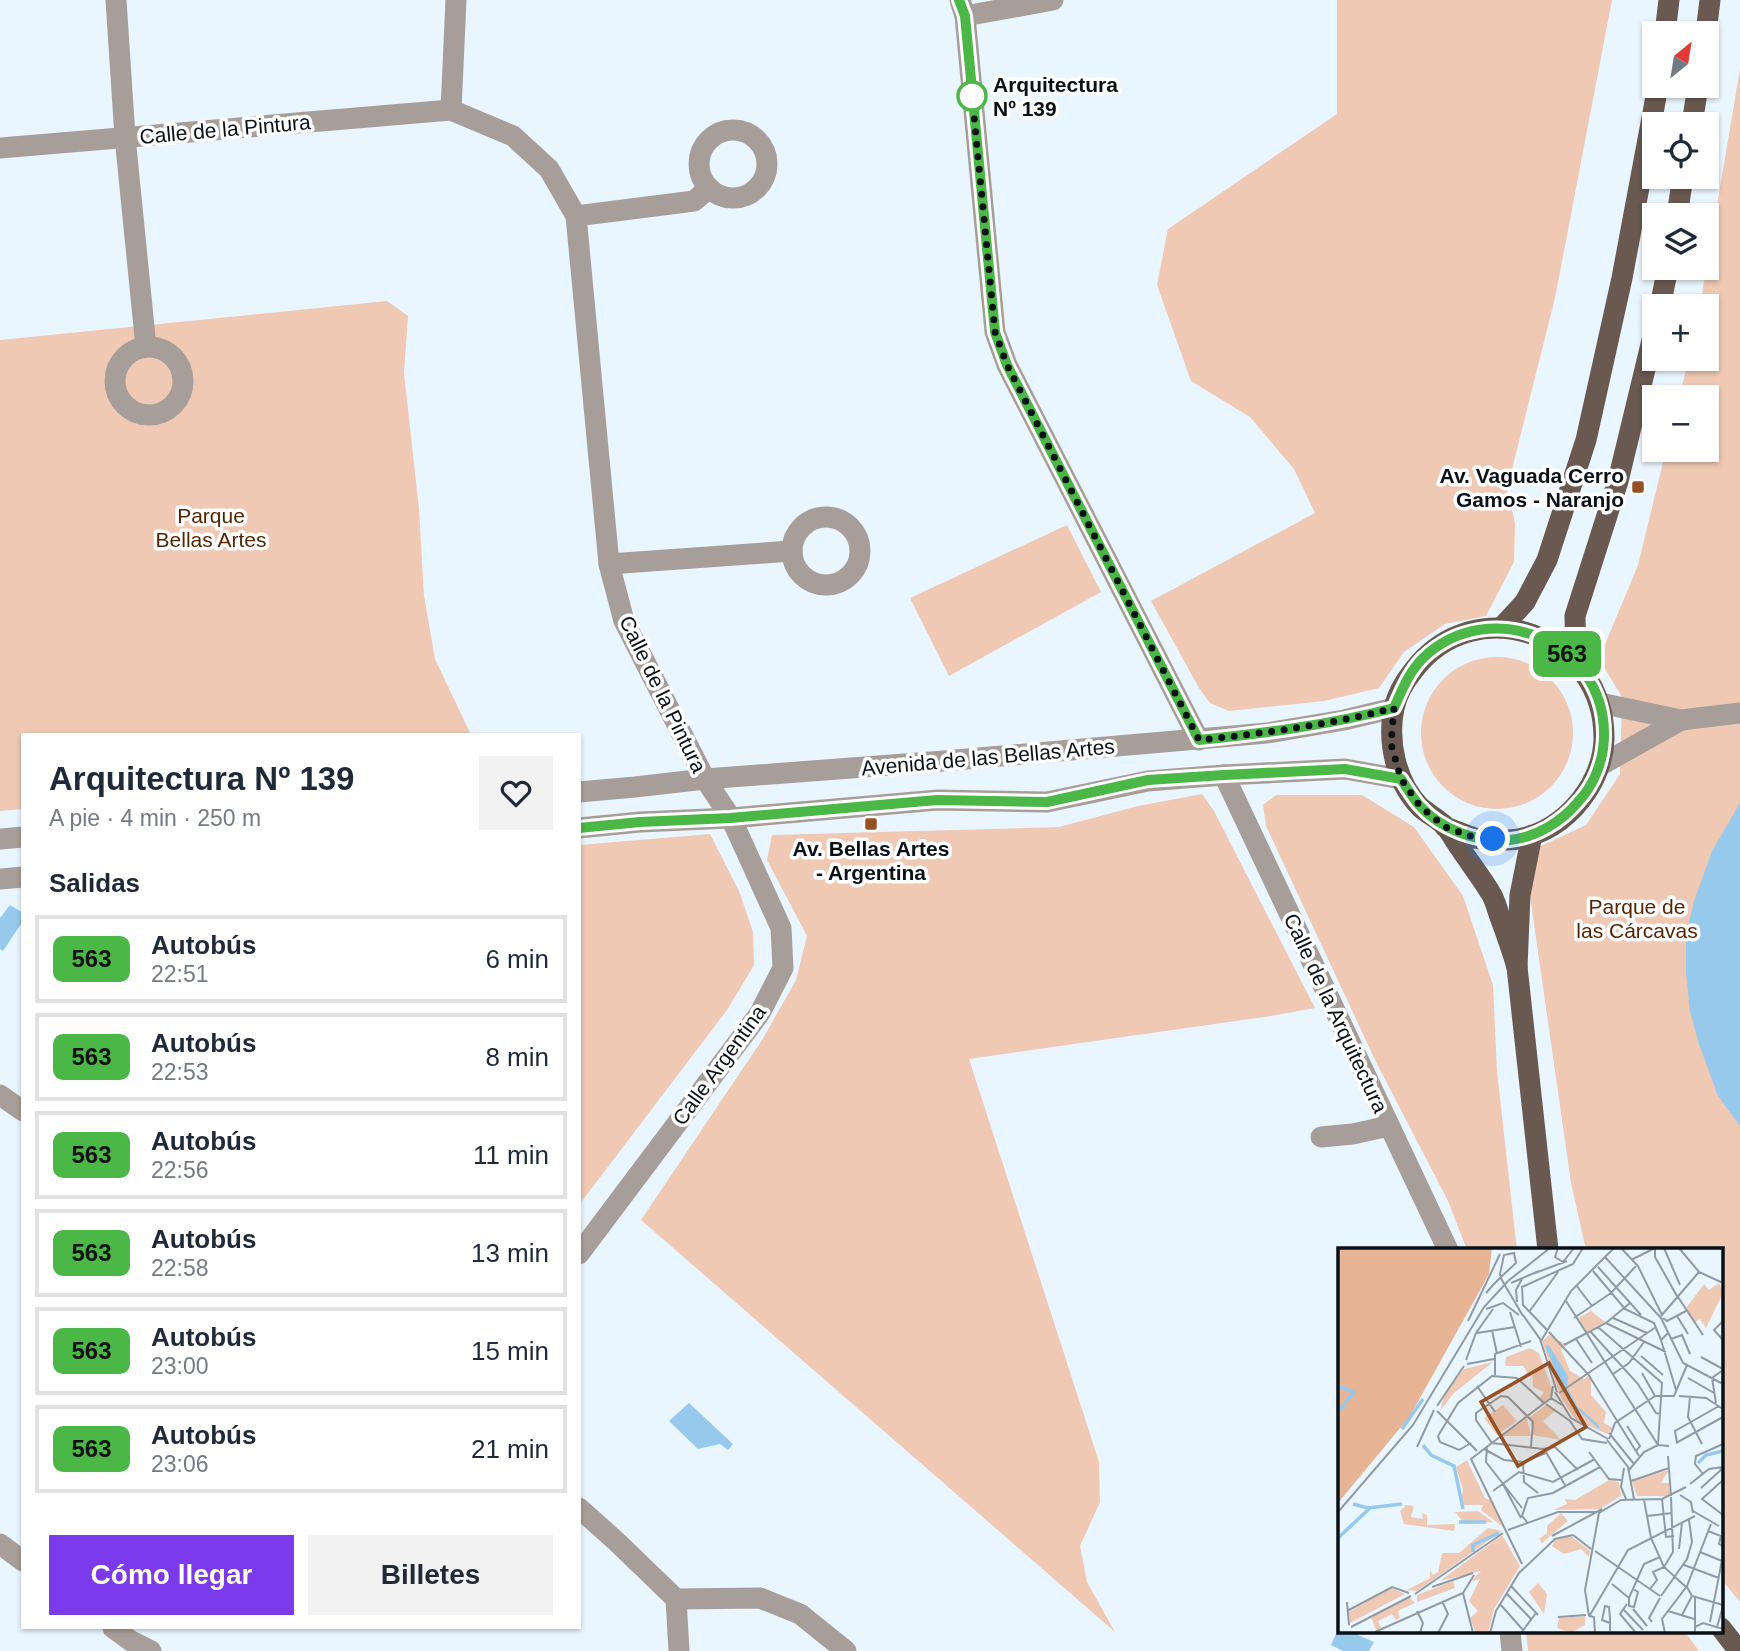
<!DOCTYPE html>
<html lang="es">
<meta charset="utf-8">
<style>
body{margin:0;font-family:Arial,sans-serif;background:#f2f2f3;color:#1f2937;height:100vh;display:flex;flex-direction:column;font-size:26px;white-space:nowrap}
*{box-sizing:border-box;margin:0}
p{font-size:23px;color:#747a83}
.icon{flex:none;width:38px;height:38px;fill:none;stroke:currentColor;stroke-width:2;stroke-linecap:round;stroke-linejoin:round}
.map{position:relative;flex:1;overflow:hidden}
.panel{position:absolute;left:21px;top:733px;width:560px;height:896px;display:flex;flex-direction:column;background:#fff;border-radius:0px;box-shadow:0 2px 5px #0004}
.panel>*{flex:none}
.badge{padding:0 14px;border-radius:10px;font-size:24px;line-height:46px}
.needle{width:46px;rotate:30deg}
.fabs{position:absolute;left:1642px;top:21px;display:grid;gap:14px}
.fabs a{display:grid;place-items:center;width:77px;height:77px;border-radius:0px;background:#fff;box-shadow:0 2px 5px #0004;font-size:35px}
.you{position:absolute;width:35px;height:35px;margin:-18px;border:5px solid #fff;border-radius:50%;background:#1a73e8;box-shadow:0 0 0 10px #1a73e833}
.map>.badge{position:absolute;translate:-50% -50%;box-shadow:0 0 0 4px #fff}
h2{padding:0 28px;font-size:26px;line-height:63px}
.round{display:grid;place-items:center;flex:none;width:74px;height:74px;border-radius:0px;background:#f2f2f3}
.overview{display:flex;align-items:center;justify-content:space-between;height:119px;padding:0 28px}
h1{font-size:33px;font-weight:700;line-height:52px}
.primary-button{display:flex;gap:14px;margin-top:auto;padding:14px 28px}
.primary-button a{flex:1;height:80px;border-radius:0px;background:#7c3aed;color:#fff;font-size:28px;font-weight:700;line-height:80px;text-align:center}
.primary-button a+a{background:#f2f2f3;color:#1f2937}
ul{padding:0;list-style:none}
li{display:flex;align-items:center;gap:21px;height:88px;margin:0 14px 10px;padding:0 14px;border:4px solid #e0e1e3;border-radius:0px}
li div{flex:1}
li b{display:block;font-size:26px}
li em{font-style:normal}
li .badge{min-width:77px;font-weight:700;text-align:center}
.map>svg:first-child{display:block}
.green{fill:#efc9b3}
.water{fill:#97c9ed}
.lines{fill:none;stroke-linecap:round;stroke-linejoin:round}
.minor{stroke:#a89e99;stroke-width:21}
.major{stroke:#695950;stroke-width:21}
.line-casing{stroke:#fff;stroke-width:16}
.line{stroke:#4ab747;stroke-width:10}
.walk{stroke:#0a1116;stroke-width:7;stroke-dasharray:0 12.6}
.stop-dot{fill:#fff;stroke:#4ab747;stroke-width:3.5}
.poi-dot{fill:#955123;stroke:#fff;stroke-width:2.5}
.labels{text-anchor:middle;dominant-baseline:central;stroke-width:7;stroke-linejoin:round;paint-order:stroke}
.stop-label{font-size:21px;font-weight:bold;fill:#0a1116;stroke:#fff;text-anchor:start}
.street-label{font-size:21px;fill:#0a1116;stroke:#fff}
.poi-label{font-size:21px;font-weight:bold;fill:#0a1116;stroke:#fff;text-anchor:end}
.park-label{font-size:21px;fill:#552602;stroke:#fff}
.inset-river{fill:none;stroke:#97c9ed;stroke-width:3.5}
.inset-road{fill:none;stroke:#909aa2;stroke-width:2}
.view{fill:#955123;fill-opacity:0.15;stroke:#955123;stroke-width:3.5}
.inset-edge{fill:none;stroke:#0a1116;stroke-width:3.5}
</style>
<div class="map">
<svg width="1740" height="1651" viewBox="0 0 1740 1651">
<rect width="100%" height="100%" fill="#eaf6ff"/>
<g class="green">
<polygon points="1337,0 1612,0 1555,298 1507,489 1515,523 1514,562 1486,616 1445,624 1404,652 1379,688 1324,701 1229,711 1210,703 1199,688 1151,601 1315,513 1294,469 1250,417 1191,381 1157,285 1168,229 1337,114"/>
<polygon points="1740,69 1740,1602 1721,1579 1721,1250 1586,1250 1571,1183 1524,854 1586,825 1620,774 1622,697 1599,659 1638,565 1666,450 1706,450 1706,397 1679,397 1689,359 1706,359 1706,306 1700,306"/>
<polygon points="387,301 408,316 404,373 419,509 424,596 435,659 471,735 23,735 23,809 0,811 0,340"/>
<polygon points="1067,525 1101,592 949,676 910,598"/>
<circle cx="1497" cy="733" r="76"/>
<polygon points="1202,794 1214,811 1315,1008 1271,1016 969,1059 1099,1462 1100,1502 1080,1546 1087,1582 1115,1632 641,1220 762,1040 796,980 807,936 767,860 772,835 1059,827 1138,806"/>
<polygon points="1276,795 1362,795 1414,827 1463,896 1493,985 1497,1071 1517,1250 1467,1250 1448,1201 1376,1062 1266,826 1263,805"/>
<polygon points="710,834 739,891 753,932 754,965 727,1010 579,1205 579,845"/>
<polygon points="1526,1632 1685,1632 1699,1651 1528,1651"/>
</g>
<g class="water">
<polygon points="1740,803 1740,1126 1718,1096 1699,1044 1690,1012 1686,973 1686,935 1694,901 1712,851"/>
<polygon points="10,905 23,913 23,921 3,951 0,949 0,918"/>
<polygon points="689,1403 733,1444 728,1450 720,1444 698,1449 669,1421"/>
<polygon points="1339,1627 1339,1632 1351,1632 1374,1642 1369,1651 1343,1651 1331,1645"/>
</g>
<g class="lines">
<g class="minor">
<polyline points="116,0 125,137 146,347"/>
<polyline points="960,0 965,16 995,332 1007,365 1199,740"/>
<polyline points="965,16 1053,0"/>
<polyline points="451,110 456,0"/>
<circle cx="733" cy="164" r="34"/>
<polyline points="0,148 451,110 513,136 549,169 576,216 609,564 624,621 705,779 731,818 781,928 783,968 760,1013 579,1254"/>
<polyline points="576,216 694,201 709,188"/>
<circle cx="149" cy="381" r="34"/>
<circle cx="826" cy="551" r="34"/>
<polyline points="609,564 792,551"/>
<polyline points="1600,703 1681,720 1740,713"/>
<polyline points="1599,766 1681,720"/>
<polyline points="1224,775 1448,1250"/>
<polyline points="579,792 635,787 705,779 944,761 1267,733 1344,720 1394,708"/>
<polyline points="579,828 640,822 731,818 938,800 1047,802 1148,781 1224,775 1345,769 1401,779"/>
<polyline points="0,839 23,837"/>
<polyline points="0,879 23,877"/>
<polyline points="0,1095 23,1111"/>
<polyline points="1321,1137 1353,1134 1389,1126"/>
<polyline points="579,1508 617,1542 676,1599 760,1598 800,1614 846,1651"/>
<polyline points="0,1544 23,1561"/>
<polyline points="676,1599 679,1651"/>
<polyline points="113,1628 131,1641 151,1651"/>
<polyline points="1510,1632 1512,1651"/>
</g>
<g class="major">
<polyline points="1665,33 1669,0"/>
<polyline points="1706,33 1710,0"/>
<polyline points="1692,124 1698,86"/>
<polyline points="1677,215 1683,177"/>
<polyline points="1660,306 1668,268"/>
<polyline points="1501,628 1525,602 1547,560 1586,440 1622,278 1658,86"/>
<polyline points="1576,661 1575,616 1618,481 1654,332"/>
<path d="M1445,827C1455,830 1465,835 1475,838C1484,840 1497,840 1507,840C1558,839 1603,788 1604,739C1605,635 1476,587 1413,671C1405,681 1397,695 1394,708C1387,742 1396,782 1420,807C1428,814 1438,819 1445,826C1451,833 1455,841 1460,848C1470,863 1481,877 1490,892C1495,899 1497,909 1500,917C1506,933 1512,950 1517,967"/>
<polyline points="1532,835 1520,895 1517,967 1548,1250"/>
<polyline points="1721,1628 1739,1651"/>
</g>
</g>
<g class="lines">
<defs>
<path id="line" d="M579,828L640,822L730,818L937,800L1047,802L1148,780L1224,775L1345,769L1401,779C1407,788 1412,797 1419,805C1441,830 1478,843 1510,840C1537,837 1561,822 1578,802C1595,784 1604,759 1604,735C1605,641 1490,594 1423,658C1409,672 1402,690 1394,708C1328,725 1266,733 1199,740L1007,365L995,332L965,16L959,0"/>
</defs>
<use href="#line" class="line-casing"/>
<use href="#line" class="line"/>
<path class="walk" d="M972,96V95L995,332L1007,365L1199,740C1266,733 1328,725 1394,708L1391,744L1401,779L1420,806L1445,827L1476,838L1493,839"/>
</g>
<circle class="stop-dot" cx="972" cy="96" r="14"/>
<g class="poi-dot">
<rect x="1631" y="480" width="14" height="14" rx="3.5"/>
<rect x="864" y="817" width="14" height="14" rx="3.5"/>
</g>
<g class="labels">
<g class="stop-label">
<text x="993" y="84">Arquitectura<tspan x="993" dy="24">Nº 139</tspan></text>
</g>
<g class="street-label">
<text transform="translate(225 129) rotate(-5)">Calle de la Pintura</text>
<text transform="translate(663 694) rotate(64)">Calle de la Pintura</text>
<text transform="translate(988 757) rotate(-5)">Avenida de las Bellas Artes</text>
<text transform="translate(1336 1013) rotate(65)">Calle de la Arquitectura</text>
<text transform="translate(719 1065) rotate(-54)">Calle Argentina</text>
</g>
<g class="poi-label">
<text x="1624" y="475">Av. Vaguada Cerro<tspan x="1624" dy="24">Gamos - Naranjo</tspan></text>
<text x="871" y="848" text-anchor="middle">Av. Bellas Artes<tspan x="871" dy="24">- Argentina</tspan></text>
</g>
<g class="park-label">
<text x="211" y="515">Parque<tspan x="211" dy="24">Bellas Artes</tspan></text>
<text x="1637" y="906">Parque de<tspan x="1637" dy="24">las Cárcavas</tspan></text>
</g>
</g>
<g transform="translate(1338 1248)">
<rect width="385" height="385" fill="#eaf6ff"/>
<path d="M381,35L385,45L368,80L362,71L357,74L348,60L366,36L371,42ZM253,63L267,74L248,84L240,70ZM211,87L229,97L223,101L232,123L246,131L253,126V147L268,164L266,175L275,180L269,186L238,172L223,150L204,93ZM192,100L201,105L215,144L207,154L201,151L206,144L195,139L194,122L190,126L185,118H167L168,109ZM155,114L116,145L102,163L106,147L126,121ZM165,157L179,173L159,187L146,170ZM208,157L217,163L205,173L223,192L195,187L192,169ZM189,170L193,188H164ZM129,212L147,250L155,253L164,278L143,262L145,257H122L125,242L118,219ZM331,222L323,235H331L332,248H299L294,233ZM271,232L281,234L283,248L262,261L215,262L229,256L227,251L237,252ZM68,257L76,258L73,269L85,271L84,265L89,267V277L117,276L116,283L66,276L62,263ZM140,263L155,274L127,276L117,264ZM223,265L230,273L204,295L201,291L209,285V278ZM150,280L164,283L79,343L69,342L92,330V322L95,327L100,324L104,305H121ZM164,287L182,318L156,361L150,385H138L132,370L140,363L131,353L142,331L136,333L134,332L143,323L102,333ZM233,288L252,303L251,309L243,301L226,306L214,298L217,292ZM115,333L117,340L79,354V347ZM200,335L209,346L206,366L191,344ZM53,340L67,346L12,375L11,364ZM71,349L77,355L60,363L62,370L58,372L54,366L40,373L43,380L38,382L33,369ZM247,368V377L233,385L219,380L221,370Z" fill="#efc9b3"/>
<path d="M0,0H154L151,26L72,168L0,255Z" fill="#e7b495"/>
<path d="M211,97L230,128L229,139L239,158L261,177V181L231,154L207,98Z" fill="#97c9ed"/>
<path class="inset-river" d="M0,138L16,144L0,164M64,181L85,151M85,197L93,207L116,218L125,261M360,215L368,207L385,203M15,256L30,260L64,256M121,274H148M0,290L32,260M135,304V297L161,285"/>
<path class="inset-road" d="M220,0L217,9L225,14L236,0M283,0L300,18L324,67M317,0V9L339,48M326,0L342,37M341,0L361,24L385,35M267,9L323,70M293,12L317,0M260,19L303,67M255,23L287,61L316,75L323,92M197,25L229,13M173,35L201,23M238,37L254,58M148,45L155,37L164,28L178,15L176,5L166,7L162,26L163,30L165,34L185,68M340,49L365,87M228,53L320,197M179,54L178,42L184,31M148,61L165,55L181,67M172,64L183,99M191,64L220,24M185,67L202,91L219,144M323,68L361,24M339,68L350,86M236,70L273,45L298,18M275,70L309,85M323,70L345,115L385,136M325,70L329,73L348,63M130,73L162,6M385,73L376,82L385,92M268,75L328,104M260,79L324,135L320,196M154,82L159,106M210,83L185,57L184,39L235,16L245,0M252,83L300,136L318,165L323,166M211,84L250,126L301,208M139,85L177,79M330,85L323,92L338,142M238,91L254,115M333,91L344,87L352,106M203,93L233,43L276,0M226,97L268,75L292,55M303,108L325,127M363,109L385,121M128,112L138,85L155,61M129,116L156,111M304,125L317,148M275,126L291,115L306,94M157,127V106L193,93M350,130L376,145M139,138L157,164M215,138L213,150L224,157M217,144L233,170L270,191M221,145L318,79M341,148L368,150L385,161M352,149L350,169L364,196M378,155L374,130L385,122M208,156L232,173L244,191L269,195M99,158L126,118M99,163L139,203M289,178L302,198L298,203M271,185L296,216M271,191L277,175L317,148H336L349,117M269,192L290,219L296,251M133,195L121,202L102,194L100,188L120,155L154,128L179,130L206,155M338,195L385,169M339,195L337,183L381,158M149,198L148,214L184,260M79,199L96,162M193,199L195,174L170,149L163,148L138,165V172L154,195L205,201L217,199L240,222M146,201L166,212L185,214L208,205M208,204L228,239M251,204L271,231L283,232M330,208L333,248M185,214L186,234L200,245M286,220L283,239L288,251M291,222L306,204L320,197L331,198M365,226L357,216L358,208L385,196M385,232L364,251L385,267M293,233L331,220M165,236L183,270M352,236L371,221L385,219M363,240L385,220M155,243L181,224L215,234L257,211M342,247L353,254L355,265M324,251L328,289L336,288M306,252L313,290L326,319L348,339M355,263L381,278M0,264L75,177L146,59L170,33L212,0M309,268L334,265M189,274L184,268L190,250L215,245L262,219M170,282L220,264H258M370,283L383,288L381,296L385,298M235,287L253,301M214,288L264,261M341,301L344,275M257,303L322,348M362,304L384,313M184,316L133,211L213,150M346,317L381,330M274,336L291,350L306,316L322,309M173,338L200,367M94,339L135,325M349,339L354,348L385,357M312,341L319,332L315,324L326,319L335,304L333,249M125,345L135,385M77,346L165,285M169,346L193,371M323,348L349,311L354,294L351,272M357,348V385M291,350V358L296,359L300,344L295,341M9,354L11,377M162,356L185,382M289,356L282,366L298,385M295,361L309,378M286,362L305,382M9,363L54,339L71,345M79,363L85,375L82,385M330,363L356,371M252,367L290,302L357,268M344,367L354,348M251,368L247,342L261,265L283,252L324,251L348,239M251,368L256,369L257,385M220,369L248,367M314,374L311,370L322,350M372,374L385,307M272,375L264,372L267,358L271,359L272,370V383M13,379L73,348M357,379L365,375L385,381M379,379L385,358M37,384L125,345L136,327M100,385L110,366L104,353M152,385L158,363L181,325L217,291L235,287M183,385L198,365M327,385L324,371L349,338L373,276"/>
<path class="view" d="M211,115L248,179L180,218L143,154Z"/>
<rect width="385" height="385" class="inset-edge"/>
</g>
</svg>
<div class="fabs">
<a><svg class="needle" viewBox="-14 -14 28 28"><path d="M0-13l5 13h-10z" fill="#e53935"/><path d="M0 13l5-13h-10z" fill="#747a83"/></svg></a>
<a><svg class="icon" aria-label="locate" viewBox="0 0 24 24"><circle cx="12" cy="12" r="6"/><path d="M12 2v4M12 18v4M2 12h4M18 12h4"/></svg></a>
<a><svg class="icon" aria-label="layers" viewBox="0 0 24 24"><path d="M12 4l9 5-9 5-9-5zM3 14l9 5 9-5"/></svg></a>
<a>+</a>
<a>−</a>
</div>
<div class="you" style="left:1493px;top:839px"></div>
<b class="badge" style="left:1567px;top:654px;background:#4ab747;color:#111">563</b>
<section class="panel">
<div class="overview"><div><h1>Arquitectura Nº 139</h1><p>A pie · 4 min · 250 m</p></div><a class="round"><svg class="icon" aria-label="heart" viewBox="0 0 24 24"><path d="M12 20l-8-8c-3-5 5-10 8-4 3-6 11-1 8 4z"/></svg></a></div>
<h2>Salidas</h2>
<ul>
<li><span class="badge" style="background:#4ab747;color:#111">563</span><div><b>Autobús</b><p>22:51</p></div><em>6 min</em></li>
<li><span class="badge" style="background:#4ab747;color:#111">563</span><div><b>Autobús</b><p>22:53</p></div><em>8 min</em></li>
<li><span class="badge" style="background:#4ab747;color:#111">563</span><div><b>Autobús</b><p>22:56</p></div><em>11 min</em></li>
<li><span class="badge" style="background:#4ab747;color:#111">563</span><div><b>Autobús</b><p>22:58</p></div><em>13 min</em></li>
<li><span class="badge" style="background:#4ab747;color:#111">563</span><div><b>Autobús</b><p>23:00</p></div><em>15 min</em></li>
<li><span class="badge" style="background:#4ab747;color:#111">563</span><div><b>Autobús</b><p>23:06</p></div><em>21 min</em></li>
</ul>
<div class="primary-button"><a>Cómo llegar</a><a>Billetes</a></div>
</section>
</div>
